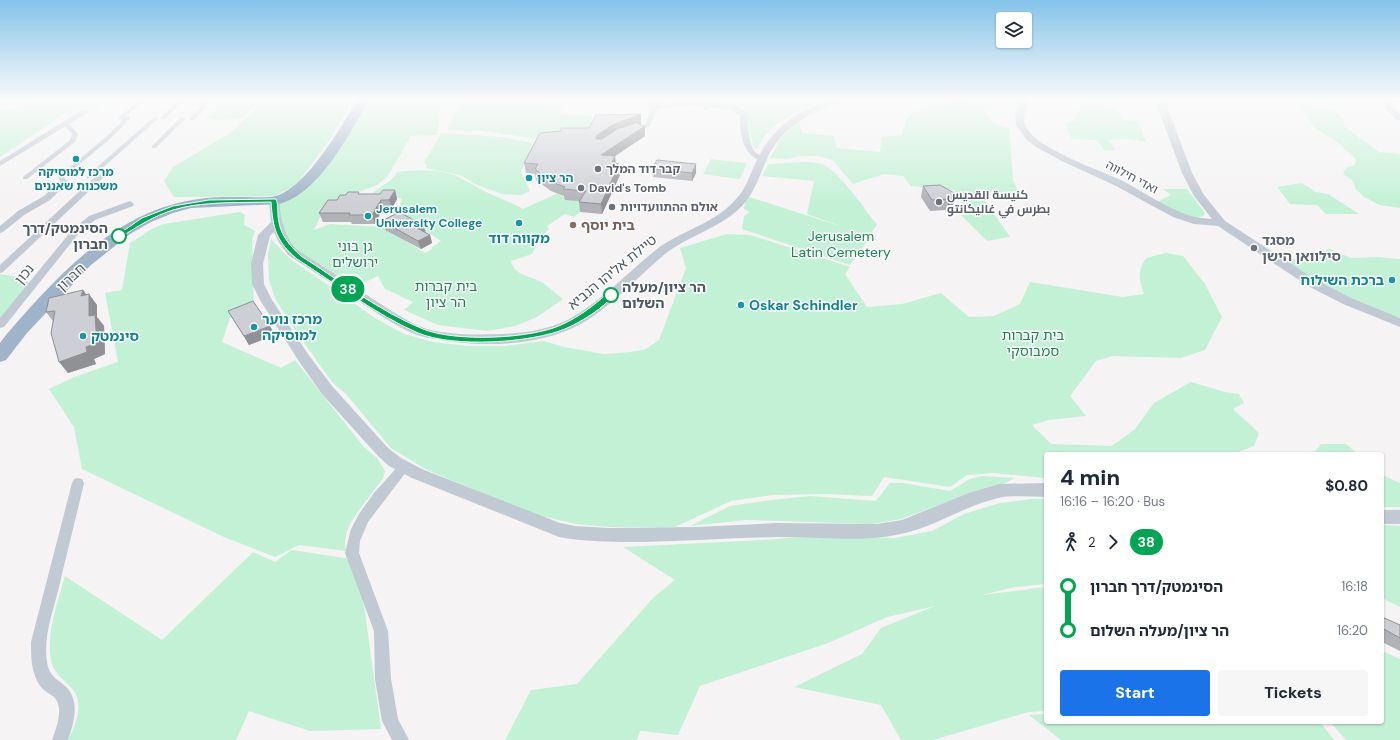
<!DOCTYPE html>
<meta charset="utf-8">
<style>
body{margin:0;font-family:"DM Sans",Cairo,"Noto Sans Hebrew",sans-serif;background:#f6f6f7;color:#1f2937;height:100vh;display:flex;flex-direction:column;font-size:15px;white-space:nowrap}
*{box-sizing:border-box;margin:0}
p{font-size:13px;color:#747a83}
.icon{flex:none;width:22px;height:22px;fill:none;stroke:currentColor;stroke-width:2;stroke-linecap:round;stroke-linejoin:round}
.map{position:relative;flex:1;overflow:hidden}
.panel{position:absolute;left:1044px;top:452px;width:340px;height:272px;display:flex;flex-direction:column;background:#fff;border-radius:4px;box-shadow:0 1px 3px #0004}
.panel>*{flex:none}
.badge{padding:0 8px;border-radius:13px;font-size:14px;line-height:26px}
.fabs{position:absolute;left:996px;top:12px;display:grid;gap:8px}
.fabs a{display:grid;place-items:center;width:36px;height:36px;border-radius:4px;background:#fff;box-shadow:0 1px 3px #0004;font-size:20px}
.map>.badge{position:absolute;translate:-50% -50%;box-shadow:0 0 0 2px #fff}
.legs{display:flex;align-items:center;gap:6px;height:44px;padding:0 16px;font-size:13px}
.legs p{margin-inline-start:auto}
.summary{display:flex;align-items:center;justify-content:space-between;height:68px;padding:0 16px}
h1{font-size:22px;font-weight:800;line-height:30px}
.button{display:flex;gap:8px;margin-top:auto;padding:8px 16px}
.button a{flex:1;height:46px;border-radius:4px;background:#1a73e8;color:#fff;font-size:16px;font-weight:800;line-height:46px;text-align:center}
.button a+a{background:#f6f6f7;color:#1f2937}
ul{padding:0 16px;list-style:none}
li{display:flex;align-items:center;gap:14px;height:44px;font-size:15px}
li i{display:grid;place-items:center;width:6px;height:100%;margin:0 5px;background:currentColor}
li i::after{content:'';width:10px;height:10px;margin:-5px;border:3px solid;border-radius:50%;background:#fff}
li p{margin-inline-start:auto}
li:first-child i{background:linear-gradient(#0000 50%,currentColor 0)}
li:last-child i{background:linear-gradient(currentColor 50%,#0000 0)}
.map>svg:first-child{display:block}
.green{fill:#c3f1d5}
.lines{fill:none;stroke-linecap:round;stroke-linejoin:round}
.minor-tunnel{stroke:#caccce;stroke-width:8;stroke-dasharray:8 4;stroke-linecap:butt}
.pedestrian{fill:#c1cad2;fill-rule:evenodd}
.minor{fill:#c1cad2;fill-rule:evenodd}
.tertiary{fill:#c1cad2;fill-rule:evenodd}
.trunk{fill:#9fb4c9;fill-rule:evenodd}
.wall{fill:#b0b2b7}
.shaded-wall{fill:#909195}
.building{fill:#cdcfd5;stroke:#909195}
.line-1{fill:#00a651;stroke:#fff}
.culture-dot{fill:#0f9aa8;stroke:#fff;stroke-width:1.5}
.worship-dot{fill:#6b7280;stroke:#fff;stroke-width:1.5}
.education-dot{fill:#8d6e63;stroke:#fff;stroke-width:1.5}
.stop-1-dot{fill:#fff;stroke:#00a651;stroke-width:2}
.labels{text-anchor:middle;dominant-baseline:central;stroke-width:3;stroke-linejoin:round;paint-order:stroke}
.far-worship-label{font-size:12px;font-weight:bold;fill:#5b616d;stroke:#fff;text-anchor:start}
.far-culture-label{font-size:12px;font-weight:bold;fill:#0d838f;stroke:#fff;text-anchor:start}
.far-street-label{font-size:12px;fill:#4a5661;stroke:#fff}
.education-label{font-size:14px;font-weight:bold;fill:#785e54;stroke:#fff;text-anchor:start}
.stop-label{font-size:14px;font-weight:bold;fill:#4a5661;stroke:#fff;text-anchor:end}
.park-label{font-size:14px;fill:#17864f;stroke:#fff}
.culture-label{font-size:14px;font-weight:bold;fill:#0d838f;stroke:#fff;text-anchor:start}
.worship-label{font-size:14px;font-weight:bold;fill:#5b616d;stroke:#fff;text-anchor:start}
.street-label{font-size:14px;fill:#4a5661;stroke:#fff}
</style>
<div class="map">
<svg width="1400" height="740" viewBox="0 0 1400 740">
<rect width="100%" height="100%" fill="#f5f3f3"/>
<g class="green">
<polygon points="43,100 108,100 97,109 68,111 0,157 0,110 16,108"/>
<polygon points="225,100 262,100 243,117 226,120 205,119"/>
<polygon points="265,100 352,100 331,138 296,185 275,196 174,197 164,181 173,167 230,133"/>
<path d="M368,100H441L437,135L411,136L387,177L377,185L342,198L324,209L314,230L330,224L383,227L425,253L432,249L431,248L441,241L398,213L402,198L370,196C378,186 391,184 397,172C417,170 440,168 459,177C468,182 477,187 486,192C499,198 511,202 523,209L558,193V194L564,195L563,197L587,201L580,212L574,217L565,214L547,226L549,229L541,237L532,254L511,261C514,276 532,276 543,283C550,288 556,294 563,299L537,317L515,326L487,331L438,325L404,310L413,302L385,289L378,276L353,288L302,257L287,243L278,202L290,198Z"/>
<path d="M731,100H826C805,107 765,125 758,148L754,149L745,109L738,107L702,103Z"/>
<path d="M940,100L955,106L971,100H1002L989,109L984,110C991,123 995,125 1009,128L1013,180L1018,191L980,193L1010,237L987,241L958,212L966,208L954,190L911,186L903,176L885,174L878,176L853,184L833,160L819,156H803L786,159L769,158L773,153L779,141L798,119L802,133L834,136L837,148L880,152L882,137L902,135L906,120L913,113Z"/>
<polygon points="460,103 564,103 559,114 592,116 591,126 586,134 555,136 537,139 484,131 447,130"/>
<polygon points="1298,103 1314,107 1327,107 1335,111 1343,119 1344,126 1379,152 1400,154 1400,208 1380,205 1364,197 1356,189 1353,181 1343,174 1346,168 1355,165 1356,159 1336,141 1317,130 1302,111"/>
<polygon points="1081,104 1115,108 1124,120 1138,121 1146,142 1128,139 1108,140 1116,150 1105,151 1097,140 1072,139 1064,123 1074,121"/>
<polygon points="441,133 502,137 533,143 521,172 530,191 521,195 502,194 477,185 460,175 426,168 427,165 424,163"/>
<polygon points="711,159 746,163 746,165 740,179 703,174"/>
<path d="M801,162C810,162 821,162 828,167C844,179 865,209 877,225L870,235L876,236L874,241L868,240L850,265L742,229L744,216L750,212L744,209L746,196L846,228L807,214L814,181L762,176L769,164Z"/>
<polygon points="1302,183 1316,192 1328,194 1359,214 1326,214 1317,205 1290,204 1277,187"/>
<path d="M1163,189H1187L1205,213L1203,216C1188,222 1170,209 1157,202L1171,195Z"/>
<path d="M240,212L245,215L244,225L255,231L252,240L254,307L230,318L222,342L281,368L295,360L363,446L377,458L385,471C384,479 379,484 374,490C362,508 340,528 346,551L299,545L275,557L224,537L82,469L74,427L49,389L74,377L118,362L105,293L122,290L130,243L152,229L164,224Z"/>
<path d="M727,234L750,235L850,267L845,274L867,307L902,304L941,293L969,317L994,316L1020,304L1030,282L1123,297L1144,294C1139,279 1137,272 1146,258L1166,253L1183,256L1205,284L1222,317L1205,350L1181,358L1112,356L1096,361L1070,396L1086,416L1048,420L1032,425L1051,444L1112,446L1135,429L1154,403L1191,382L1225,392L1239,394L1244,403L1233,409L1259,433L1254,446L1233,454H1046V478L993,473L967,475L950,487L884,477L872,496L825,494L773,495L731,501L675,527H609L576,524L533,514L427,470L391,448L346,394L332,382L290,323L275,298L269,281L268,254L271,239L289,258L375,318L404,334L433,342L467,346H505L544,341L564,347L604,354L632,352L646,349L659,340L686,268L680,248Z"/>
<path d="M1330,249L1351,258L1378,257L1400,259V318C1357,303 1322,285 1284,261L1297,259Z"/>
<polygon points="0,274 12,276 31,283 0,321"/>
<polygon points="1321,444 1346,444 1358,454 1313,454"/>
<polygon points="1382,475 1400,483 1400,507 1382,507"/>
<polygon points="982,476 1014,478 1006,483 978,491 901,519 873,524 746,520 690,526 730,506 763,501 810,496 876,501 890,483 902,483 950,491 970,479"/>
<polygon points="1033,499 1046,499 1046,584 1015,587 982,595 1046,587 1046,711 1028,712 933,740 901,740 881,705 794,687 862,654 881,628 935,606 887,617 828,643 700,686 678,735 640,731 637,740 505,740 531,690 577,684 654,597 675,580 623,547 766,540 818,535 895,538 932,531 964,514 1000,503"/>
<polygon points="1382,525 1400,526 1400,607 1382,598"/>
<path d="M292,550L351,559L363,598L381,729L310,731L249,711L236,740H68C75,727 84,705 74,691C67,681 53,674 51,660C46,632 58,602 65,576L162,640L253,552L275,562Z"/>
<polygon points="1382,651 1400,659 1400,740 1346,740 1330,722 1382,722"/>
<polygon points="1046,714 1046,722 1320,722 1334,740 1061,740 1029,715"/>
</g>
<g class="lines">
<polyline class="minor-tunnel" points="658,100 664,101"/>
<g class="pedestrian">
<polygon points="139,100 145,100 126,116 130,117 130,119 110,139 64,177 67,182 66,183 62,183 58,177 59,176 106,137 123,120 119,119 119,117"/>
<polygon points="178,100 184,100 165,119 161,119 161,117"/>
<polygon points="207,100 213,100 194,120 190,120 190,118"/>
<polygon points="649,106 653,106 657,110 650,126 637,132 633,132 633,130 645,125 651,110 648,107"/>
<polygon points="154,117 159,118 91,178 87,178 87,176"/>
<polygon points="181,117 186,118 156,148 152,148 152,146"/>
<polygon points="64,123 68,123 78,134 75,142 27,179 23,179 23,177 70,140 72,134 64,125"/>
</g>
<g class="minor">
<polygon points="428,100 436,100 431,103 429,102"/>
<path d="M651,100L653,101L655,105C676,102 733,97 748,114C747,123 749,145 755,152C758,155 763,156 766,159L762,161C742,156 740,132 740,115L732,110L711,107L707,110H704V107L691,105L651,109L647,107V102Z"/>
<polygon points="958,100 968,100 960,105 954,105 954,101"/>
<polygon points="1378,100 1385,100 1400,114 1400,120 1397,120"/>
<polygon points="1394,100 1400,100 1400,103"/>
<polygon points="82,110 85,110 89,112 0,166 0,161"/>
<polygon points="97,175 103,175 104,177 3,272 0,273 0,265"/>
<polygon points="61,180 67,180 68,182 50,200 24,215 3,232 0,233 0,226 18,211 44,196"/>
<polygon points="130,201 134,204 133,206 95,220 79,233 4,327 0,328 0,318 73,229 89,216"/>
<polygon points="404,462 408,464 410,467 368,522 360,541 359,553 388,631 391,679 398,719 409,740 392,740 382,721 375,679 374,631 345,553 351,529 359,514 374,493 400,464"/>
<path d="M78,478L82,479L84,483C76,518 67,552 59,587C53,612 43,637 47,662C49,675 55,678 64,685C81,699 74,723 68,740H52C56,729 64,709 55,698C51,694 45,692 41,687C31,674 31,657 31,642L72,483L74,479Z"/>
</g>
<g class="tertiary">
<path d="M831,100H844L843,102C809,112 781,127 766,161C759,177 754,193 742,206C721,228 689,235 665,254C637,277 612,307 579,325C540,346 480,348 437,339C430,338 423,337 417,335C395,326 375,312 356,299C333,284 310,269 288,255L278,241L274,232L270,236L263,264L264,284L272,300L308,354L332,386L388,448L401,458L424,470L560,523L575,526L609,528L697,527L777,523L877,524L902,520L969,493L999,484L1046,483V497C1031,497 1012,495 998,498C964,506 935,527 901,534C861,543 818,536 777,537C733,538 688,541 644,542C615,542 587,542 559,537L412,478L389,466L378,456L322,394L298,360L260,300L252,284L251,264L258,235L271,222L269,201L274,198L279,201C281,219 284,236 296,249C322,266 347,282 373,299C387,308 411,324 427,329C450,335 477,335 501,334C524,333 550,330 571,318C603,300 628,272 657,249C682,230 715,224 736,199C746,189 750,174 756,162C771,129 796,110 831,100Z"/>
<path d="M1020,100H1028C1027,108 1021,118 1026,127C1037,149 1100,170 1123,181C1145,193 1165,207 1188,215C1196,218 1204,218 1212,219L1194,196L1182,173L1158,109L1160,100H1168V109L1192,173L1204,195L1225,221L1316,280L1351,298L1400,318V327L1343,304L1308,286L1218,226L1194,224L1173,217L1116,186L1064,162L1036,147L1026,139L1016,125L1015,114Z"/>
<rect x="1382" y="510" width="18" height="14"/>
</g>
<path class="trunk" d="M357,100H369C350,133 319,194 279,204L191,208L173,213L151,222L130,234L91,265L27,333L6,360L0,362V343L6,335C55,278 114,213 192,200C218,195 245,198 271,197C303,194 341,127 357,100Z"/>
</g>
<g class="wall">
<polygon points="641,114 641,124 640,125 645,126 645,136 615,156 616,163 620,175 602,214 580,212 579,202 579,201 565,200 564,196 551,191 536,180 535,174 526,173 524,163 589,128"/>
<polygon points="696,164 696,173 692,181 653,177 652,169"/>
<polygon points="940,185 953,205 947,205 946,210 930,211 921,197 923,186"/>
<polygon points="395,190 397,199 392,208 383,208 375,224 352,224 351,222 323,222 319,213 337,200 346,195 359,194 380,194"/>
<polygon points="382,221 425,232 430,235 432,243 421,249 385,230"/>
<polygon points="83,290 86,294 97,305 97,317 104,326 105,354 94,359 96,364 68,373 53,321 46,312"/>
<polygon points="228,311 275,335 249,345"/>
<polygon points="1382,617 1400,625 1400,651 1382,642"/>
</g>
<g class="shaded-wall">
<polygon points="641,114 641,124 639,125 645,126 645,136 615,156 616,166 601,155 596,146 596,136 612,125"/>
<polygon points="619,164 620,175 602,214 601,204"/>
<polygon points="696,164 696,173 692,181 692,173"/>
<polygon points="395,190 397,199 392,208 389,200"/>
<polygon points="956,194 953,205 947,205 949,199 948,195"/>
<polygon points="381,200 383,208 375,224 372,215"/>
<polygon points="423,225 426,233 417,228"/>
<polygon points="430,235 432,243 421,249 418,241"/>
<polygon points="83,290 89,298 89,294 97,305 97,317 104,326 105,354 94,359 96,364 68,373 59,362 86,347 89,316 81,296"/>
<polygon points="270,326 275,335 249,345 244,336"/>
</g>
<g class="building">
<polygon points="641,114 612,125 596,136 596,139 602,139 617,129 639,122 638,124 645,126 601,155 615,156 612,162 619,164 601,204 579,202 586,191 563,189 565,187 549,181 535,169 538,164 524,163 540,133 561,131 561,128 589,128 596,115"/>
<polygon points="657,160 696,164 692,173 652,169"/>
<polygon points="940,185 956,194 948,195 949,199 932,200 923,186"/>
<polygon points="383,190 395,190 389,200 381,200 372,215 349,215 350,213 319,213 328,200 337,200 340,195 346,195 348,192 359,192 358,194 380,194"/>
<polygon points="399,212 423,225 417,228 430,235 418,241 382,221"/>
<polygon points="83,290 81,296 89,294 89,316 95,315 97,343 86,347 87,352 59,362 51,333 55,311 46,312 49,298"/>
<polygon points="253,301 270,326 244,336 228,311"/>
<polygon points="1382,617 1400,625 1400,638 1382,628"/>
</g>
<linearGradient id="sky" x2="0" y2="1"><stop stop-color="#85c3ea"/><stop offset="0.49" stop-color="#fafafa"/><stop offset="1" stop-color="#fafafa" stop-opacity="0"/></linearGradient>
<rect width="1400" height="204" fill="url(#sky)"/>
<path class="line-1" d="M276,199C279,206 277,214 279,222C281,236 291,247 301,256C340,281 381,312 423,329C455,342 530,339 561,325C579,317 593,306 608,293L611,292L614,295C602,309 583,321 565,329C530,343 454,348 418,333C375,314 336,284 297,259C276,241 273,229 271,202C241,203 201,201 173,210C154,216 138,226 121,237L116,236L142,218L173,206L209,200Z"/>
<g class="culture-dot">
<circle cx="76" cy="159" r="4"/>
<circle cx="529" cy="178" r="4"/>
<circle cx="368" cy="216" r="4"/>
<circle cx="519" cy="223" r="4"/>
<circle cx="1392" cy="280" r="4"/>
<circle cx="741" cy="305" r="4"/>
<circle cx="254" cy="327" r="4"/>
<circle cx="83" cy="336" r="4"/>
</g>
<g class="worship-dot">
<circle cx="598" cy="169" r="4"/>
<circle cx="581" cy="188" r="4"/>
<circle cx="939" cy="202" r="4"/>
<circle cx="612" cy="207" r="4"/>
<circle cx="1254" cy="248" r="4"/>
</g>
<circle class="education-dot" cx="573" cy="225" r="4"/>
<g class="stop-1-dot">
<circle cx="119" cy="236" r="7"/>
<circle cx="611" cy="295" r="7"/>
</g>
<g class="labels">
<g class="far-worship-label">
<text x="606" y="169">קבר דוד המלך</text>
<text x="589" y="188">David's Tomb</text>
<text x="947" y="195">كنيسة القديس<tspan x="947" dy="14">بطرس في غاليكانتو</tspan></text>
<text x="620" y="207">אולם ההתוועדויות</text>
</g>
<g class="far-culture-label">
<text x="76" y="172" text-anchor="middle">מרכז למוסיקה<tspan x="76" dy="14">משכנות שאננים</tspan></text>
<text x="537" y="178">הר ציון</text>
<text x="376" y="209">Jerusalem<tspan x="376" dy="14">University College</tspan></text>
</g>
<g class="far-street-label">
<text transform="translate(1132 177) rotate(28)">ואדי חילווה</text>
</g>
<g class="education-label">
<text x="581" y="225">בית יוסף</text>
</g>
<g class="stop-label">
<text x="108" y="228">הסינמטק/דרך<tspan x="108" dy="16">חברון</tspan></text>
<text x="622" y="287" text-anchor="start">הר ציון/מעלה<tspan x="622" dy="16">השלום</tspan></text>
</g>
<g class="park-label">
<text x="841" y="236">Jerusalem<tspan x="841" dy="16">Latin Cemetery</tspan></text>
<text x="355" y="246">גן בוני<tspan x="355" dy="16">ירושלים</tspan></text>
<text x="446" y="286">בית קברות<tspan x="446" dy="16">הר ציון</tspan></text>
<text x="1033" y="335">בית קברות<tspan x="1033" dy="16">סמבוסקי</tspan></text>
</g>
<g class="culture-label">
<text x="519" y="238" text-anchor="middle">מקווה דוד</text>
<text x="1384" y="280" text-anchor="end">ברכת השילוח</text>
<text x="749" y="305">Oskar Schindler</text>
<text x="262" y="319">מרכז נוער<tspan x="262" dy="16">למוסיקה</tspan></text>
<text x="91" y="336">סינמטק</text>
</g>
<g class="worship-label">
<text x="1262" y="240">מסגד<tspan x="1262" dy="16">סילוואן הישן</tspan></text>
</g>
<g class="street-label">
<text transform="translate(612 272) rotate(-39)">טיילת אליהו הנביא</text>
<text transform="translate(24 274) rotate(-51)">נכון</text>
<text transform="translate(71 277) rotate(-43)">חברון</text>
</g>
</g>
</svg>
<div class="fabs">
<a><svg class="icon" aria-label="layers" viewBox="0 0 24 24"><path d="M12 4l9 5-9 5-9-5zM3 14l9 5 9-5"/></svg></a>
</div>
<b class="badge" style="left:348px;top:289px;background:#00a651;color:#fff">38</b>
<section class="panel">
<div class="summary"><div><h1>4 min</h1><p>16:16 – 16:20 · Bus</p></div><b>$0.80</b></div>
<div class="legs"><svg class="icon" aria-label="walk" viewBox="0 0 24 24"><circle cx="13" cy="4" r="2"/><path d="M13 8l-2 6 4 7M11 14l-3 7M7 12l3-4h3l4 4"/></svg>2<svg class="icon" aria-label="forward" viewBox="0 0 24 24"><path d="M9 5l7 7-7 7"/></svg><b class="badge" style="background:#00a651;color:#fff">38</b></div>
<ul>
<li><i style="color:#00a651"></i><b>הסינמטק/דרך חברון</b><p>16:18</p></li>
<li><i style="color:#00a651"></i><b>הר ציון/מעלה השלום</b><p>16:20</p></li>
</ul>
<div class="button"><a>Start</a><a>Tickets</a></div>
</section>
</div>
